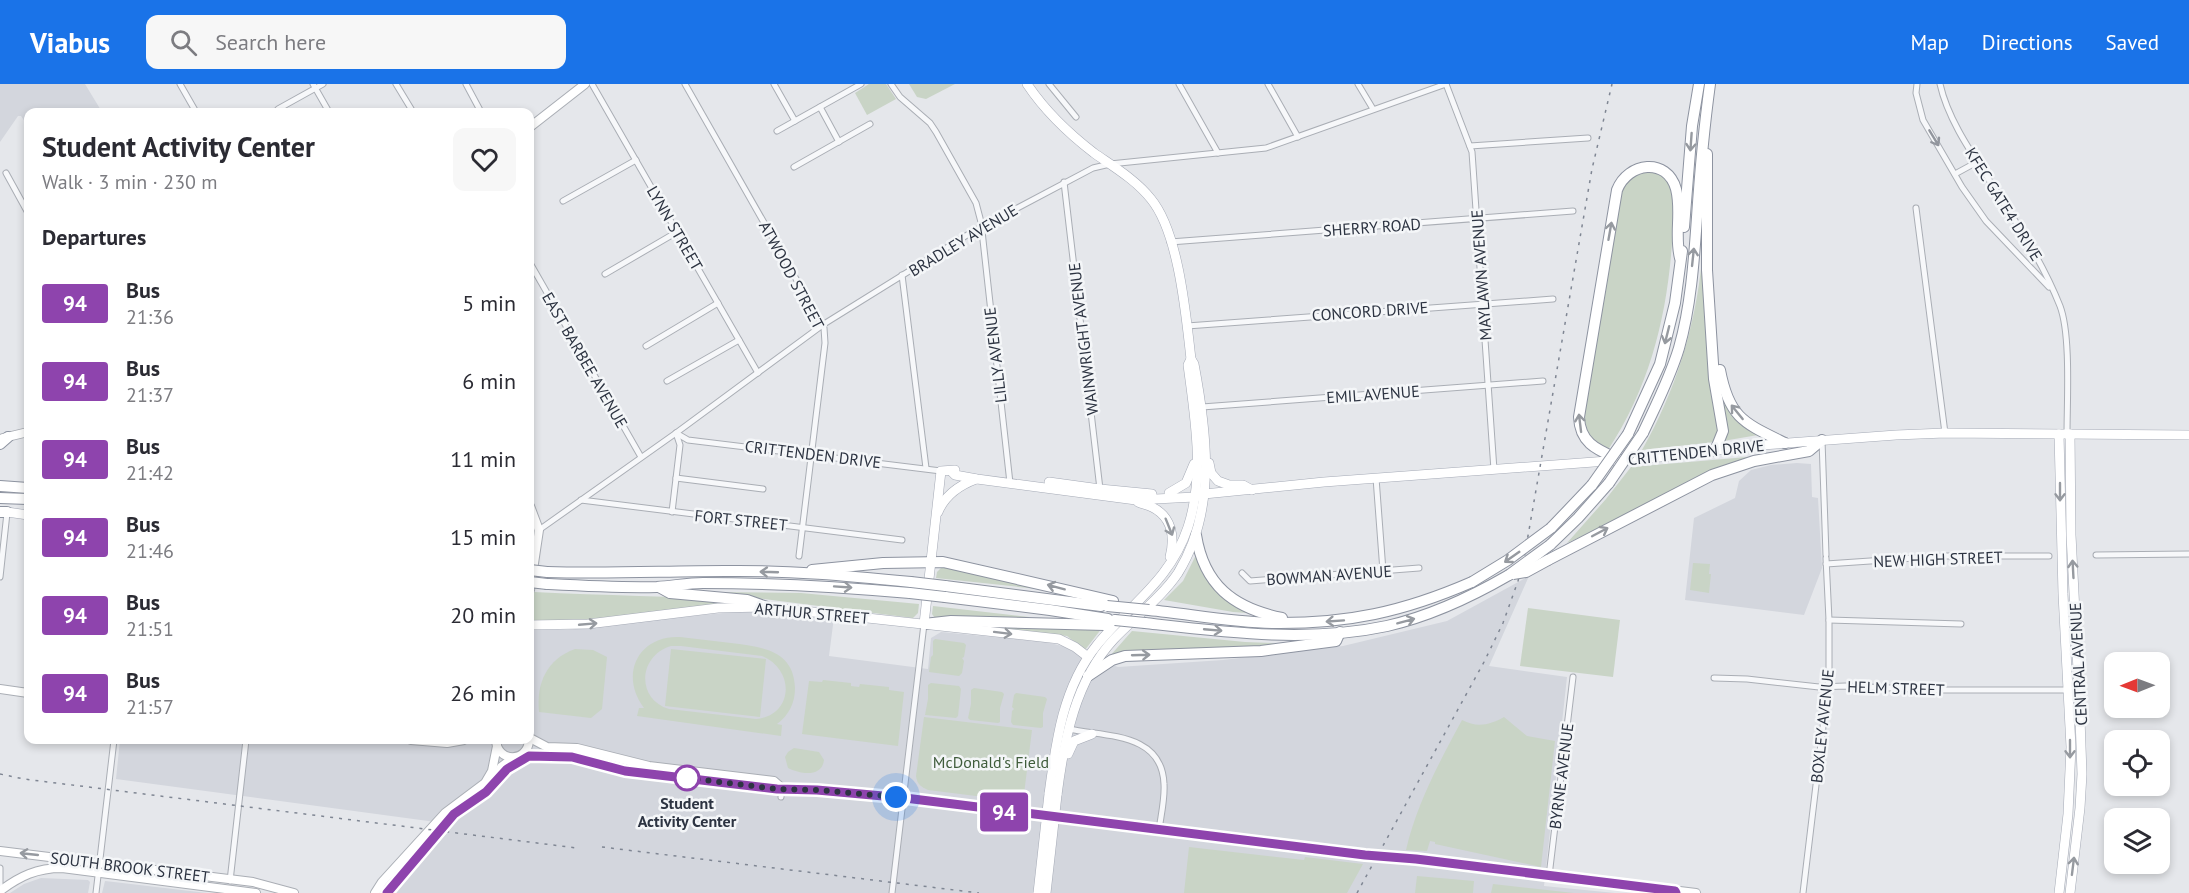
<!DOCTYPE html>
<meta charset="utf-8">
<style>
body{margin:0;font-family:"PT Sans",sans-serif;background:#f7f7f7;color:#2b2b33;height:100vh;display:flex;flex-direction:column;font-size:22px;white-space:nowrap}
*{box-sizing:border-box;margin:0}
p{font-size:20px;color:#7c7c81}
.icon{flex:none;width:33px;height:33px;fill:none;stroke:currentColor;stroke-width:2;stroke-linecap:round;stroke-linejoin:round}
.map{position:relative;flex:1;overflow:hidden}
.sheet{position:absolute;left:24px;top:24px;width:510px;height:636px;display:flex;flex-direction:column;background:#fff;border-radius:12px;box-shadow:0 3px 9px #0003}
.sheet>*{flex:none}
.badge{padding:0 12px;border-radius:4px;font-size:21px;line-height:39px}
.needle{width:39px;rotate:269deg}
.fabs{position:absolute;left:2104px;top:568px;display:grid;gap:12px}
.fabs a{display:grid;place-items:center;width:66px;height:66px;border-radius:12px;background:#fff;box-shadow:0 3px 9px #0003;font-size:30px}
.you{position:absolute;width:30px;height:30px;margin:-15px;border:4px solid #fff;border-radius:50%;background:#1a73e8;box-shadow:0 0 0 9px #1a73e833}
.map>.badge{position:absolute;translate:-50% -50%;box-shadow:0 0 0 3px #fff}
h2{padding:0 18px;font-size:22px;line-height:54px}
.round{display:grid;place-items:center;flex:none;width:63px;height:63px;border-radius:12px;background:#f7f7f7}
.head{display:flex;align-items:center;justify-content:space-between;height:102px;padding:0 18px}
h1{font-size:28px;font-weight:800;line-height:45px}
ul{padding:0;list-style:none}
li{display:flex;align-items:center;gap:18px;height:78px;padding:0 18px}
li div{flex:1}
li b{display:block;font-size:22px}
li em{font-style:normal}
li .badge{min-width:66px;font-weight:700;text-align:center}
header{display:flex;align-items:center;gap:36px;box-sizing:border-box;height:84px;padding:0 30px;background:#1a73e8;color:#fff}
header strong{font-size:28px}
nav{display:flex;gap:33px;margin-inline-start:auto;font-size:21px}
.search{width:420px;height:54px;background:#f7f7f7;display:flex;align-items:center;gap:15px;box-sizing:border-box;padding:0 21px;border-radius:12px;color:#7c7c81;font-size:22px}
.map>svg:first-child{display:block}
.built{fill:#d3d6dd}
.green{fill:#c9d4c6;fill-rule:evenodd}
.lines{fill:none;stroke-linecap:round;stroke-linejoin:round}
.street-casing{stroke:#aaaeb5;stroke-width:7}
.secondary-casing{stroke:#aaaeb5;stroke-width:10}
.primary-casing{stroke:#a5aab6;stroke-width:10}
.highway-casing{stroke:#8d93a0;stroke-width:12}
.street{stroke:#f7f8fa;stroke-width:5}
.secondary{stroke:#fff;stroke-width:8}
.primary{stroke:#fff;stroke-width:9}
.highway{stroke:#fff;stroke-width:10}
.rail{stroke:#7f8693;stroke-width:1.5;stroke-dasharray:3 6;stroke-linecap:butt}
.primary-bridge-casing{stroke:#a5aab6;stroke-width:10;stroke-linecap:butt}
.highway-bridge-casing{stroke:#8d93a0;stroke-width:12;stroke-linecap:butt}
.primary-bridge{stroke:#fff;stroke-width:9}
.highway-bridge{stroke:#fff;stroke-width:10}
.oneway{stroke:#92969e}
.oneway2{stroke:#969aa0}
.line-casing{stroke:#fff;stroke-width:14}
.line{stroke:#8e44ad;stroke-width:9}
.walk{stroke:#2d3442;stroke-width:6;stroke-dasharray:0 10.8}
.stop-dot{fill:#fff;stroke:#8e44ad;stroke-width:3}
.labels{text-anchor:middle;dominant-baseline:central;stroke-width:5;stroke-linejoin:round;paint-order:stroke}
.street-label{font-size:16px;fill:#2d3442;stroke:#f4f6f8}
.park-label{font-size:16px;fill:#405d3c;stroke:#f4f6f8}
.stop-label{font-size:16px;font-weight:bold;fill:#2d3442;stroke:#f4f6f8}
</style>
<header>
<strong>Viabus</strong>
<div class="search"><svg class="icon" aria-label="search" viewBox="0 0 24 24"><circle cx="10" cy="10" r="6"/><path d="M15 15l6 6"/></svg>Search here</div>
<nav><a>Map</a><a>Directions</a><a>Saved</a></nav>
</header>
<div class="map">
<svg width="2189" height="809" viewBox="0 0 2189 809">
<rect width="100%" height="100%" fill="#e5e7eb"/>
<g class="built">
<polygon points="0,0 85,0 102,28 28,28 28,42 21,32 18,32 0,58"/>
<polygon points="1797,379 1811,380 1812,413 1818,414 1822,484 1804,531 1685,516 1694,434 1735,414 1739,397 1751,386 1771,381"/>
<polygon points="1529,492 1489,582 1567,593 1544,802 1615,809 381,809 443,739 116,695 120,656 530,656 530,546 567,546 693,532 743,527 775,527 834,533 829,572 928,585 931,554 941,548 1046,558 1066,563 1118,583 1223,576 1343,562 1447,537"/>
<polygon points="41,794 88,796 90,798 88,809 10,809 24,800"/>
<polygon points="105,797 114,798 207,809 102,809"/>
</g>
<g class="green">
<polygon points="869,0 886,0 896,15 867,31 855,9"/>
<polygon points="909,0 955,0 926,15 917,13"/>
<path d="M1647,86L1665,93C1668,97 1673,103 1674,109C1676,124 1673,143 1672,159C1667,233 1649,304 1608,366L1597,362L1582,341L1620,107L1624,98Z"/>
<path d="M1702,176L1720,346L1715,358L1642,366C1676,306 1695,244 1702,176Z"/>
<polygon points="1719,301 1758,351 1723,357"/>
<polygon points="1747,373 1747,376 1567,459 1606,415 1631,383"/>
<polygon points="1196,471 1246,526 1247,529 1233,528 1164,516 1183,497"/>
<polygon points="1693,479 1710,480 1709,490 1711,490 1709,509 1690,506"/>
<polygon points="942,483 1047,506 936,494 937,488"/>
<path d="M534,508C604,512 674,511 743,518L602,536L534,537L531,534Z"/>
<polygon points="708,508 801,509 919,520 918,529 913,534"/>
<polygon points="933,522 1029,533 1029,535 935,534 932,530"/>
<polygon points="1528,524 1620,536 1613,593 1520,582"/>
<polygon points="972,541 1102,544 1085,566 1067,552"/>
<polygon points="1132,547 1245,558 1300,560 1109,573"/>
<path d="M680,553C697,555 714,557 731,559C760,563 794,565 795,604C795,619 789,631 777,640L782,641L781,652L637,632L639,624H644C619,591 638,551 680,553ZM671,562H681L762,572C796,586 793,632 756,635L669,625C636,615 638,572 671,562Z"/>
<polygon points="935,555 964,559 966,561 964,573 962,574 964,577 962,589 959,592 929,588 931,573 933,571 933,557"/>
<path d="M575,565L593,566L607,573L602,625L591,634L539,628C536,599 547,575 575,565Z"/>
<polygon points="671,565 766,575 760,633 665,622"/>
<polygon points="823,596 851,599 851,602 859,603 860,600 889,603 889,606 904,608 898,662 802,650 809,597 822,598"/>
<polygon points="931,599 959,602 961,605 958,632 956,634 925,631 928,615 928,601"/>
<polygon points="974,604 1002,608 1004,610 1000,624 1000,638 998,639 970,636 968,634 971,620 971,606"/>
<polygon points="1016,609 1045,613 1047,615 1043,629 1043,643 1041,644 1013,641 1011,638 1012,627 1014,625 1012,623 1014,611"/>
<path d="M924,633L1032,646L1023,718L928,706C921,703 917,700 916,692Z"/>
<path d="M1504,633L1527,652L1555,657L1541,783L1435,760V758L1430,757L1427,767L1406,766C1417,719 1439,679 1462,636C1477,644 1490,641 1504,633Z"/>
<path d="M794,664L819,668L824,676C822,694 800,690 788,684L785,673L788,668Z"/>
<polygon points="1189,763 1304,776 1305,773 1363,780 1347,809 1184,809"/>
<polygon points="1417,792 1474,797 1473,809 1415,809"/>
<polygon points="1493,800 1574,809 1491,809"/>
</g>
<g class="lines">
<defs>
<g id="street">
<polyline points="180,0 196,28"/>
<polyline points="313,0 329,28"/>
<polyline points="396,0 413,28"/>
<polyline points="466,0 481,28"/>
<polyline points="592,0 758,289"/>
<polyline points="685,0 824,244 825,259 799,472"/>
<polyline points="774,0 795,37"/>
<polyline points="891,0 900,13 930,39 936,48 976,119 981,138 1010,399"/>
<polyline points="1049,0 1076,33"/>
<polyline points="1179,0 1218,69"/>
<polyline points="1268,0 1298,53"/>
<polyline points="1358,0 1373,25"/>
<polyline points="1446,0 1472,68 1494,386"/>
<polyline points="1917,0 1916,9 1923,36 1962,103 1986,137 2049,203"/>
<path d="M1940,0C1948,36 1973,71 1993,102C2018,141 2043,179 2060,222C2071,251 2067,317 2067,350"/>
<polyline points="820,23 839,58"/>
<polyline points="278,25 323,0"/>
<polyline points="777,47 861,0"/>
<polyline points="1470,62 1588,54"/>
<polyline points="794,83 870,40"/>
<polyline points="6,89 28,129"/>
<polyline points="1955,90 1977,78"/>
<polyline points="1064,98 1100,405"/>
<polyline points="563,117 636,76"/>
<polyline points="1916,124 1945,349"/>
<polyline points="1170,158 1573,127"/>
<polyline points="530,179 641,373"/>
<polyline points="605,190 677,148"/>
<polyline points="902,191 926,384"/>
<polyline points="1187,242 1553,215"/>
<polyline points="646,262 718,219"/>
<polyline points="667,297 739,256"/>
<polyline points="1202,323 1543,297"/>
<polyline points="676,349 688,356 941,387"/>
<polyline points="1822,356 1826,471"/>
<polyline points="676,394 763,405"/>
<polyline points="1376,394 1383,487"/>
<polyline points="581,416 902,456"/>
<polyline points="672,428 680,361 676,349"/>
<polyline points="539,446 676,349 824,240 972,148 1093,84 1110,80 1266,64 1446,0"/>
<polyline points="2096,471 2189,470"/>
<polyline points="1826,480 1944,472 2049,472"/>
<polyline points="1242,489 1250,497 1419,484"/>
<polyline points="0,493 7,429"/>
<polyline points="1829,536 1961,540"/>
<polyline points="1714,594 1747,595 1819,603 1845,602 1936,606 2079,606"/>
<path d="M1069,645C1105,653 1162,648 1164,700C1165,715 1161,731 1159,746"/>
<polyline points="781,713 782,704"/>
<polyline points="0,784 0,802"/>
<polyline points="1549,792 1573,593"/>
<polyline points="230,797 246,656"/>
<polyline points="96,809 114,656"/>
<polyline points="892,809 924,540"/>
<polyline points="1803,809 1829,593 1829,536 1826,474"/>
</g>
<g id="secondary">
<polyline points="530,43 585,0"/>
<polyline points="3,354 28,348"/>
<polyline points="530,422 539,446 530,506"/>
<polyline points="530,454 531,431"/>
<polyline points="0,605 28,609"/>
<polyline points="530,654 547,663 577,664 649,682 774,697 782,704"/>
<polyline points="411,656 447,659 464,656"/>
<path d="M496,656C497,679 528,679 529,656"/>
<polyline points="521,672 572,673 625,687 777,705 817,706 905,714 1365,771 1416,775 1696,809"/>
<polyline points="0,767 253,798 294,809"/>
<path d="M0,807C20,792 37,784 62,784L256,809"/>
<polyline points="375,809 382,798 445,729 485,699 492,687 497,662"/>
<polyline points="387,809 449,735 488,705 501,683 513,674"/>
</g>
<g id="primary">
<path d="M1027,0C1045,27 1068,49 1094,69C1114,83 1136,96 1151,115C1179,149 1186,232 1191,275L1194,280C1207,349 1217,426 1178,489C1162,513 1134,534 1114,555C1075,597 1064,656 1057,711"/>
<polyline points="2070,350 2071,451 2079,606 2082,690 2080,724 2070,809"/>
<polyline points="1209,379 1211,389 1218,397 1229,401 1243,401 1252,406"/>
<polyline points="952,388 955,391 977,395 1136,416 1195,413 1204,410 1324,398 1674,372 1749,362 1896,351 1945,349 2189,351"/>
<polyline points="1049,398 1100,405 1152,410"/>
<polyline points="1169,409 1186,399 1194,380"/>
<path d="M1138,418C1143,420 1147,421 1152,423C1172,433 1175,453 1170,473"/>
<polyline points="7,428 28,431"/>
<path d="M938,428C945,411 960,401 976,395"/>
<polyline points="924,540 941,387 955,386"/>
<polyline points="530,541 588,540 718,524 767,523 1059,555 1075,563 1088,573"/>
<polyline points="1068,670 1074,657 1092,650"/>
<path d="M1049,710C1056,657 1063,603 1097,561C1130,520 1170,497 1188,443C1205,391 1195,334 1188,281L1191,275"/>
<polyline points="2059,809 2068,730 2071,663 2063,510 2059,350"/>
</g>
<g id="highway">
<polyline points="1707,70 1707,186 1714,295 1723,347 1715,367"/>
<polyline points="1684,143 1692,42 1699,0"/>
<path d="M1720,286C1729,334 1744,339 1785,359"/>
<path d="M1643,349C1656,321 1670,294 1679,264C1691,222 1694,176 1697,133C1700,88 1704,44 1710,0"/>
<polyline points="1628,350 1660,280 1675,219 1682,167"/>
<polyline points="0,360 8,353"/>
<path d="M1620,376C1598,366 1580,360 1579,333L1617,106C1628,78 1667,73 1676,105C1682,128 1674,151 1680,174"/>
<polyline points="0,402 28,404"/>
<polyline points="0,414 28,415"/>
<polyline points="0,428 7,428"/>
<polyline points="1551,444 1592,401"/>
<path d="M1196,451C1204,501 1233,524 1282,534"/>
<polyline points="1550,461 1578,434 1609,399"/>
<polyline points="1548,476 1712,391 1754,377 1809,367 1822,356"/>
<polyline points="812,486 883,479 943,478 1113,517"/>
<path d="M547,488C607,490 666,487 725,487C787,486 850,492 911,498"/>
<path d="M547,500C584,502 620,504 657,503C673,502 688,499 703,499C773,499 841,503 910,509"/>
<polyline points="945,502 1101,522"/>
<polyline points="659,503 670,509 747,516 767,523"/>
<polyline points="945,513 1050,526 1108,535"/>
<path d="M1149,526C1189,530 1231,538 1272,539C1347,540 1403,528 1472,498"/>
<path d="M1145,539C1224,548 1308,559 1387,542C1431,532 1471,513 1509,491"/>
<polyline points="924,540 951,537 1105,541 1115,536"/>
<polyline points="1088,592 1112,576 1125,572 1261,567 1336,557 1340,548"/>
</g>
</defs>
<use href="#street" class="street-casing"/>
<use href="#secondary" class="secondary-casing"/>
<use href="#primary" class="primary-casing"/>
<use href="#highway" class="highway-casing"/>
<use href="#street" class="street"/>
<use href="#secondary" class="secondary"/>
<use href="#primary" class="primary"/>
<use href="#highway" class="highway"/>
<g class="rail">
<polyline points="0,690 24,695 577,764"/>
<polyline points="602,763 979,809"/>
<polyline points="1357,809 1484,578 1503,539 1518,497 1525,469 1592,85 1612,0"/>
</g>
<defs>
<g id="primary-bridge">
<polyline points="1038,809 1049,710"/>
<polyline points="1046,809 1057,711"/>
</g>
<g id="highway-bridge">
<polyline points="1609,399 1643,349"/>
<polyline points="1592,401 1628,350"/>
<polyline points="530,486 547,488"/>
<polyline points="1513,490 1526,488 1548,476"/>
<polyline points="1509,491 1550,461"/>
<polyline points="530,498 547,500"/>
<polyline points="911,498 945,502"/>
<polyline points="1472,498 1508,476 1551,444"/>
<polyline points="910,509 945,513"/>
<polyline points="1107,522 1149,526"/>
<polyline points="1115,536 1145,539"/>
</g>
</defs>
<use href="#primary-bridge" class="primary-bridge-casing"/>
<use href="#highway-bridge" class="highway-bridge-casing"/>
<use href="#primary-bridge" class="primary-bridge"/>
<use href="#highway-bridge" class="highway-bridge"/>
</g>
<defs><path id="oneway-shaft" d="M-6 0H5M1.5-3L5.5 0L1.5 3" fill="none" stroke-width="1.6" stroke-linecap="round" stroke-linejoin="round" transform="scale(1.5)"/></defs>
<use class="oneway" href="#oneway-shaft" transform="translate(1934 54) rotate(59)"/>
<g class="oneway2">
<use href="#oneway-shaft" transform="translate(1691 58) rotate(94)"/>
<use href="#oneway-shaft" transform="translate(1610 147) rotate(-80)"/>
<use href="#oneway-shaft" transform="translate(1693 173) rotate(-84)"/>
<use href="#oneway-shaft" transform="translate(1667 251) rotate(104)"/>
<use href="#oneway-shaft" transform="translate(1737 328) rotate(-129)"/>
<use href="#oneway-shaft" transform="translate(1580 339) rotate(-97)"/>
<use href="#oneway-shaft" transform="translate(2060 408) rotate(90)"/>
<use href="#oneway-shaft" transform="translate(1169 443) rotate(68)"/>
<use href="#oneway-shaft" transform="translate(1600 448) rotate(-28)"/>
<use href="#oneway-shaft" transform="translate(1512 473) rotate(145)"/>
<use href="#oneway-shaft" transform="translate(2073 485) rotate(-93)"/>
<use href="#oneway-shaft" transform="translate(769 488) rotate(-178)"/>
<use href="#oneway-shaft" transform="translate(843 503) rotate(4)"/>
<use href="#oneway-shaft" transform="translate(1056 503) rotate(-165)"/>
<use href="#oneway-shaft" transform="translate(1335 537) rotate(176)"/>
<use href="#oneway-shaft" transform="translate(1406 537) rotate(-15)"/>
<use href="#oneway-shaft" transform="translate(588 540) rotate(-5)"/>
<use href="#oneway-shaft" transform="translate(1213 546) rotate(5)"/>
<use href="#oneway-shaft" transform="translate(1003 549) rotate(7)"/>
<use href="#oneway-shaft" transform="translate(1141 571) rotate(-2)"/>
<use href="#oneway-shaft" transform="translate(2070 665) rotate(90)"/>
<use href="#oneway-shaft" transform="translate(29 770) rotate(-174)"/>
<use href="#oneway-shaft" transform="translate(2073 782) rotate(-83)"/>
</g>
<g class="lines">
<defs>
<polyline id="line" points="387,809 454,730 486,708 507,685 529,672 572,673 625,687 777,705 817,706 905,714 1365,771 1416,775 1675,807 1676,809"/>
</defs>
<use href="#line" class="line-casing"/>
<use href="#line" class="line"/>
<polyline class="walk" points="687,694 777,705 817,706 896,713"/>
</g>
<circle class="stop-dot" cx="687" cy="694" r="12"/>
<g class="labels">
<g class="street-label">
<text transform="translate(2004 120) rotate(58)">KFEC GATE4 DRIVE</text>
<text transform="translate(1372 143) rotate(-4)">SHERRY ROAD</text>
<text transform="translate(675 144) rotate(60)">LYNN STREET</text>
<text transform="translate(963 156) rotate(-31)">BRADLEY AVENUE</text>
<text transform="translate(792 191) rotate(62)">ATWOOD STREET</text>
<text transform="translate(1481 191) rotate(-94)">MAYLAWN AVENUE</text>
<text transform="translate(1370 227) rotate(-4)">CONCORD DRIVE</text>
<text transform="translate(1083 255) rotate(-97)">WAINWRIGHT AVENUE</text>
<text transform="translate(995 271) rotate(-97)">LILLY AVENUE</text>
<text transform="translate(585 276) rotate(60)">EAST BARBEE AVENUE</text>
<text transform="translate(1373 310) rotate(-4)">EMIL AVENUE</text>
<text transform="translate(1696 368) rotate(-6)">CRITTENDEN DRIVE</text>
<text transform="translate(813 370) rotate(7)">CRITTENDEN DRIVE</text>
<text transform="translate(741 436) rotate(6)">FORT STREET</text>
<text transform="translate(1938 475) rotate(-2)">NEW HIGH STREET</text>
<text transform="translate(1329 491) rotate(-4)">BOWMAN AVENUE</text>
<text transform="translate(812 529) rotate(5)">ARTHUR STREET</text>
<text transform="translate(2078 580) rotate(-93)">CENTRAL AVENUE</text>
<text transform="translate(1896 604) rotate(2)">HELM STREET</text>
<text transform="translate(1822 642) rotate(-84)">BOXLEY AVENUE</text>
<text transform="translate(1561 692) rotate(-83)">BYRNE AVENUE</text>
<text transform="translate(130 783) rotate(7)">SOUTH BROOK STREET</text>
</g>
<g class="park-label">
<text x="991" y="678">McDonald's Field</text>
</g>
<g class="stop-label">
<text x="687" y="719">Student<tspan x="687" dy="18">Activity Center</tspan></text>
</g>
</g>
</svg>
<div class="fabs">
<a><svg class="needle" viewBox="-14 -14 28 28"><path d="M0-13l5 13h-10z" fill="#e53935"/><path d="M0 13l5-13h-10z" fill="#7c7c81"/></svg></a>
<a><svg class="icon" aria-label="locate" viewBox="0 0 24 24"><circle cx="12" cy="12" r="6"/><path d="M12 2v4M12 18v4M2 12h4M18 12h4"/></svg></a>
<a><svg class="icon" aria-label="layers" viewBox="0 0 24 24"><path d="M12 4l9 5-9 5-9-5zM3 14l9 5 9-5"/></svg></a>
</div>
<div class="you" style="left:896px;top:713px"></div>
<b class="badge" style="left:1004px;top:728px;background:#8e44ad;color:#fff">94</b>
<section class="sheet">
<div class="head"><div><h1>Student Activity Center</h1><p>Walk · 3 min · 230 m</p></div><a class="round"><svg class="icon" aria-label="heart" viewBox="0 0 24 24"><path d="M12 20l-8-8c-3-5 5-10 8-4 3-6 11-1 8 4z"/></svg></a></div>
<h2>Departures</h2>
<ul>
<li><span class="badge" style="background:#8e44ad;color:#fff">94</span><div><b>Bus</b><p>21:36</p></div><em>5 min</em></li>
<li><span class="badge" style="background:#8e44ad;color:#fff">94</span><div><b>Bus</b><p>21:37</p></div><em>6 min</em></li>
<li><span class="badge" style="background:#8e44ad;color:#fff">94</span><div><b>Bus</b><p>21:42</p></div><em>11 min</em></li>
<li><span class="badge" style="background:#8e44ad;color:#fff">94</span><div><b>Bus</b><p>21:46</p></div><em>15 min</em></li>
<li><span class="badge" style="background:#8e44ad;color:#fff">94</span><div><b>Bus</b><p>21:51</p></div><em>20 min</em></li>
<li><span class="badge" style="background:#8e44ad;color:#fff">94</span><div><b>Bus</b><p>21:57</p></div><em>26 min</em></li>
</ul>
</section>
</div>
